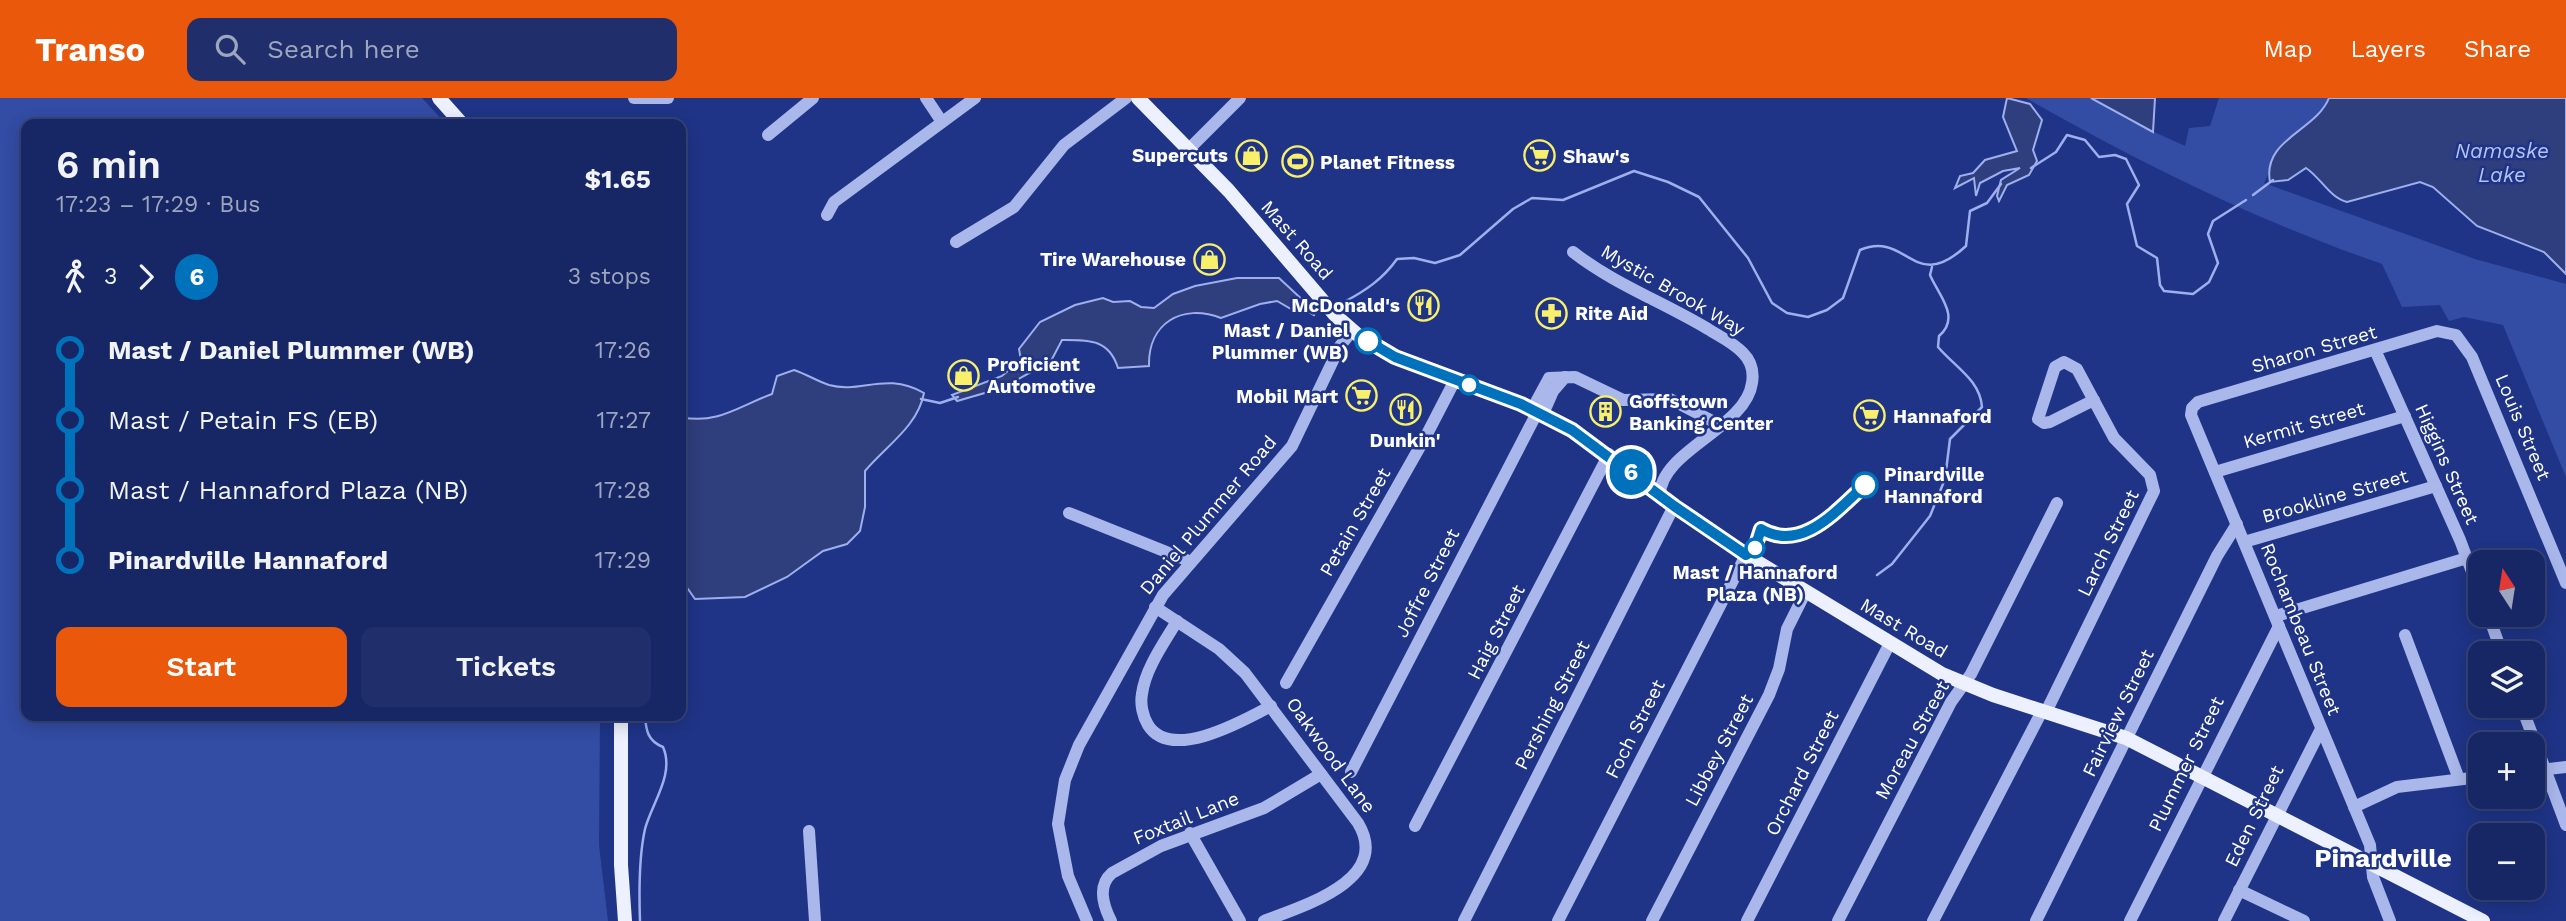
<!DOCTYPE html>
<meta charset="utf-8">
<style>
body{margin:0;font-family:"Work Sans",sans-serif;background:#202f6b;color:#f1f3f6;height:100vh;display:flex;flex-direction:column;font-size:26px;white-space:nowrap}
*{box-sizing:border-box;margin:0}
p{font-size:23px;color:#9ea5bf}
.icon{flex:none;width:38px;height:38px;fill:none;stroke:currentColor;stroke-width:2;stroke-linecap:round;stroke-linejoin:round}
.map{position:relative;flex:1;overflow:hidden}
.details{position:absolute;left:21px;top:21px;width:665px;height:602px;display:flex;flex-direction:column;background:#172765;border-radius:14px;box-shadow:0 4px 18px #0003,0 0 0 2px #364479}
.details>*{flex:none}
.badge{padding:0 14px;border-radius:23px;font-size:24px;line-height:46px}
.needle{width:46px;rotate:348deg}
.fabs{position:absolute;left:2468px;top:452px;display:grid;gap:14px}
.fabs a{display:grid;place-items:center;width:77px;height:77px;border-radius:14px;background:#172765;box-shadow:0 4px 18px #0003,0 0 0 2px #364479;font-size:35px}
.map>.badge{position:absolute;translate:-50% -50%;box-shadow:0 0 0 4px #fff}
.legs{display:flex;align-items:center;gap:10px;height:77px;padding:0 35px;font-size:23px}
.legs p{margin-inline-start:auto}
.summary{display:flex;align-items:center;justify-content:space-between;height:119px;padding:0 35px}
h1{font-size:38px;font-weight:600;line-height:52px}
.action{display:flex;gap:14px;margin-top:auto;padding:14px 35px}
.action a{flex:1;height:80px;border-radius:14px;background:#ea580c;color:#fff;font-size:28px;font-weight:600;line-height:80px;text-align:center}
.action a+a{background:#202f6b;color:#f1f3f6}
ul{padding:0 35px;list-style:none}
li{display:flex;align-items:center;gap:24px;height:70px;font-size:26px}
li i{display:grid;place-items:center;width:10px;height:100%;margin:0 9px;background:currentColor}
li i::after{content:'';width:18px;height:18px;margin:-9px;border:5px solid;border-radius:50%;background:#172765}
li p{margin-inline-start:auto}
li:first-child i{background:linear-gradient(#0000 50%,currentColor 0)}
li:last-child i{background:linear-gradient(currentColor 50%,#0000 0)}
header{display:flex;align-items:center;gap:42px;box-sizing:border-box;height:98px;padding:0 35px;background:#ea580c;color:#fff}
header strong{font-size:33px}
nav{display:flex;gap:38px;margin-inline-start:auto;font-size:24px}
.search{width:490px;height:63px;background:#202f6b;display:flex;align-items:center;gap:18px;box-sizing:border-box;padding:0 24px;border-radius:14px;color:#9ea5bf;font-size:26px}
.map>svg:first-child{display:block}
.green{fill:#334ca4}
.water{fill:#2f3e7c;stroke:#9dafec;stroke-width:2}
.lines{fill:none;stroke-linecap:round;stroke-linejoin:round}
.stream{stroke:#9dafec;stroke-width:2.5}
.minor{stroke:#a9b7ea;stroke-width:12}
.major{stroke:#edf0fe;stroke-width:14}
.line-1-casing{stroke:#fff;stroke-width:16}
.line-1{stroke:#0072bc;stroke-width:10}
.stop-1-dot{fill:#fff;stroke:#0072bc;stroke-width:3.5}
.labels{text-anchor:middle;dominant-baseline:central;stroke-width:5;stroke-linejoin:round;paint-order:stroke}
.poi-label{font-size:19px;font-weight:bold;fill:#fff;stroke:#1f3487;text-anchor:start}
.street-label{font-size:19px;fill:#fff;stroke:#1f3487}
.stop-label{font-size:19px;font-weight:bold;fill:#fff;stroke:#1f3487;text-anchor:end}
.water-label{font-size:21px;font-style:italic;fill:#b5c2f2;stroke:#1f3487}
.district-label{font-size:26px;font-weight:bold;fill:#fff;stroke:#1f3487}
</style>
<header>
<strong>Transo</strong>
<div class="search"><svg class="icon" aria-label="search" viewBox="0 0 24 24"><circle cx="10" cy="10" r="6"/><path d="M15 15l6 6"/></svg>Search here</div>
<nav><a>Map</a><a>Layers</a><a>Share</a></nav>
</header>
<div class="map">
<svg width="2566" height="823" viewBox="0 0 2566 823">
<rect width="100%" height="100%" fill="#1f3487"/>
<g class="green">
<polygon points="0,0 422,0 446,26 26,26 26,618 600,618 599,747 608,823 0,823"/>
<path d="M2026,0H2091L2128,22L2185,48L2189,30L2210,28L2219,0H2329C2322,19 2304,25 2291,38C2276,51 2273,69 2264,85L2475,161L2566,186V379L2503,227L2464,219L2449,223L2440,207L2402,209L2382,166C2253,121 2144,67 2026,0Z"/>
</g>
<g class="water">
<polygon points="2007,0 2030,6 2042,22 2033,52 2037,63 2029,77 2007,87 1999,103 1997,98 2001,82 2020,70 2003,73 1980,85 1976,98 1974,80 1955,90 1960,78 1973,75 1985,62 2017,53 2003,19"/>
<polygon points="2091,0 2155,0 2153,34"/>
<path d="M2329,0H2566V176L2544,154L2477,128L2433,89L2420,84L2347,104C2330,100 2321,80 2306,70L2288,82L2270,84C2262,41 2316,33 2329,0Z"/>
<path d="M1237,180H1279L1308,207L1298,215L1277,203L1260,206L1221,220C1182,205 1148,225 1149,268L1118,270C1109,241 1089,242 1062,242L1051,263L1002,290L957,303L952,297L1002,278L1021,262L1019,251L1040,224L1075,207L1103,200L1113,204L1130,203L1141,209L1154,210L1173,196L1195,188Z"/>
<path d="M794,272C806,276 817,283 829,287C862,296 885,273 924,295C918,328 886,348 865,373V409L860,433L847,446L823,453L787,479L745,499L695,501L681,481V319C717,327 739,308 772,296L777,278Z"/>
</g>
<g class="lines">
<g class="stream">
<polyline points="2031,70 2056,54 2067,37 2085,42 2099,59 2115,57 2126,61 2139,87 2127,106 2137,148 2157,160 2160,187 2164,193 2193,196 2209,184 2218,165 2208,136 2213,123 2246,102"/>
<polyline points="2253,97 2273,82"/>
<path d="M1344,204C1365,193 1383,181 1397,161L1414,160L1435,165L1460,157L1513,111L1532,100L1563,102L1634,73L1668,84L1699,99L1748,160L1772,205L1787,215L1808,219L1827,212L1843,200L1860,152C1908,132 1913,197 1966,148L1970,113L1987,105L2001,86"/>
<polyline points="1301,209 1314,217"/>
<polyline points="921,301 940,305 958,299"/>
<path d="M1877,477L1892,466L1930,418L1945,381L1950,341L1982,309C1980,282 1955,269 1938,249L1939,238C1961,219 1939,198 1930,177L1932,169"/>
<path d="M640,823C639,795 639,758 645,731C652,705 675,676 663,649C648,643 646,633 645,618"/>
</g>
<g class="minor">
<polyline points="634,0 668,0"/>
<polyline points="926,0 942,24"/>
<polyline points="768,37 813,0"/>
<polyline points="1189,51 1240,0"/>
<polyline points="827,117 834,104 975,0"/>
<polyline points="956,144 1014,109 1064,47 1126,0"/>
<path d="M1573,154C1614,186 1663,204 1708,231C1719,238 1734,245 1743,255C1751,263 1754,273 1752,285C1746,330 1660,353 1660,397"/>
<polyline points="2376,254 2460,442 2480,495"/>
<polyline points="1538,313 1536,304 1549,280 1575,279 1623,302 1670,301 1720,327"/>
<polyline points="1538,313 1546,309 1553,293 1565,279"/>
<polyline points="2215,374 2405,318"/>
<polyline points="1069,415 1189,463"/>
<polyline points="2244,444 2436,388"/>
<path d="M1155,509L1219,551L1245,575L1358,725C1392,782 1303,808 1264,823"/>
<polyline points="2488,516 2502,555"/>
<polyline points="2276,518 2467,460"/>
<path d="M1177,523C1164,545 1145,571 1142,596C1140,606 1143,619 1148,627C1171,664 1243,623 1271,608"/>
<polyline points="2405,537 2459,681"/>
<polyline points="1286,585 1426,338 1455,282"/>
<polyline points="2521,607 2566,727"/>
<polyline points="2046,614 2154,393 2150,377 2114,340 2077,271 2064,264 2055,269 2038,321 2044,325 2050,324 2094,302"/>
<polyline points="2532,673 2566,669"/>
<polyline points="1351,674 1538,313"/>
<polyline points="2354,709 2397,689 2480,679"/>
<polyline points="1415,728 1609,356"/>
<polyline points="809,733 815,823"/>
<polyline points="1190,735 1240,823"/>
<polyline points="2239,792 2304,823"/>
<polyline points="1087,823 1068,778 1058,726 1065,682 1079,647 1163,497 1292,348 1340,248 1352,233"/>
<path d="M1111,823C1103,807 1097,788 1112,775L1161,748L1264,710L1321,676"/>
<polyline points="1464,823 1674,408"/>
<polyline points="1558,823 1746,457"/>
<polyline points="1652,823 1769,597 1779,571 1787,531 1806,493"/>
<polyline points="1747,823 1890,545"/>
<polyline points="1838,823 1951,604 1971,576 2057,405"/>
<polyline points="1933,823 2042,613"/>
<polyline points="2036,823 2217,458 2237,426"/>
<polyline points="2130,823 2279,528"/>
<polyline points="2224,823 2321,631"/>
<polyline points="2390,823 2373,779 2370,747 2191,317 2192,310 2198,304 2437,233 2456,237 2472,259 2566,485"/>
</g>
<g class="major">
<polyline points="439,0 462,26"/>
<polyline points="1138,0 1229,93 1335,217 1359,238 1395,259 1521,306 1572,332 1674,408 1746,457 1942,576 1993,597 2126,640 2483,823"/>
<polyline points="621,618 621,767 625,823"/>
</g>
</g>
<g class="lines">
<defs>
<path id="line-1" d="M1368,243L1395,259L1521,306L1572,332L1674,408L1746,457L1755,450L1761,431C1802,455 1837,412 1865,387"/>
</defs>
<use href="#line-1" class="line-1-casing"/>
<use href="#line-1" class="line-1"/>
</g>
<defs>
<symbol id="shop-ring" viewBox="-11 -11 22 22"><circle r="9.5" fill="#1f3487" stroke="#f8f06a" stroke-width="1.5"/><path d="M-5-2.5h2.3a2.7 3.5 0 0 1 5.4 0H5L5.5 6h-11ZM-1.5-2.5h3a1.5 2.3 0 0 0-3 0Z" fill="#f8f06a"/></symbol>
<symbol id="supermarket-ring" viewBox="-11 -11 22 22"><circle r="9.5" fill="#1f3487" stroke="#f8f06a" stroke-width="1.5"/><path d="M-6-5.5h2.5l.6 2H6L4.5 2H-2.5L-4.4-4H-6ZM-1.5 3.2a1.3 1.3 0 1 0 .1 0ZM3 3.2a1.3 1.3 0 1 0 .1 0Z" fill="#f8f06a"/></symbol>
<symbol id="stadium-ring" viewBox="-11 -11 22 22"><circle r="9.5" fill="#1f3487" stroke="#f8f06a" stroke-width="1.5"/><path d="M0-5a6.5 5 0 1 0 0 10a6.5 5 0 1 0 0-10ZM-3.5-1.8h7v3.6h-7Z" fill="#f8f06a"/></symbol>
<symbol id="restaurant-ring" viewBox="-11 -11 22 22"><circle r="9.5" fill="#1f3487" stroke="#f8f06a" stroke-width="1.5"/><path d="M-5-6h1v4h1v-4h1v4h1v-4h1v5L-1.5 .5V6h-2V.5L-5-1ZM5-6V6H3V1.5H1.5Q1.5-4 5-6Z" fill="#f8f06a"/></symbol>
<symbol id="pharmacy-ring" viewBox="-11 -11 22 22"><circle r="9.5" fill="#1f3487" stroke="#f8f06a" stroke-width="1.5"/><path d="M-2-6h4v4h4v4h-4v4h-4v-4h-4v-4h4Z" fill="#f8f06a"/></symbol>
<symbol id="building-ring" viewBox="-11 -11 22 22"><circle r="9.5" fill="#1f3487" stroke="#f8f06a" stroke-width="1.5"/><path d="M-4-6H4V6H1V3H-1V6H-4ZM-2.5-4.3h1.7v1.8h-1.7ZM.8-4.3h1.7v1.8H.8ZM-2.5-1h1.7V.8h-1.7ZM.8-1h1.7V.8H.8Z" fill="#f8f06a"/></symbol>
</defs>
<g fill-rule="evenodd">
<use href="#shop-ring" x="1234" y="40" width="35" height="35"/>
<use href="#supermarket-ring" x="1522" y="40" width="35" height="35"/>
<use href="#stadium-ring" x="1280" y="46" width="35" height="35"/>
<use href="#shop-ring" x="1192" y="144" width="35" height="35"/>
<use href="#restaurant-ring" x="1406" y="190" width="35" height="35"/>
<use href="#pharmacy-ring" x="1534" y="198" width="35" height="35"/>
<use href="#shop-ring" x="946" y="260" width="35" height="35"/>
<use href="#supermarket-ring" x="1344" y="280" width="35" height="35"/>
<use href="#restaurant-ring" x="1388" y="294" width="35" height="35"/>
<use href="#building-ring" x="1588" y="296" width="35" height="35"/>
<use href="#supermarket-ring" x="1852" y="300" width="35" height="35"/>
</g>
<g class="stop-1-dot">
<circle cx="1368" cy="243" r="12"/>
<circle cx="1469" cy="287" r="9"/>
<circle cx="1865" cy="387" r="12"/>
<circle cx="1755" cy="450" r="9"/>
</g>
<g class="labels">
<g class="poi-label">
<text x="1228" y="57" text-anchor="end">Supercuts</text>
<text x="1563" y="58">Shaw's</text>
<text x="1320" y="64">Planet Fitness</text>
<text x="1186" y="161" text-anchor="end">Tire Warehouse</text>
<text x="1400" y="207" text-anchor="end">McDonald's</text>
<text x="1575" y="215">Rite Aid</text>
<text x="987" y="266">Proficient<tspan x="987" dy="22">Automotive</tspan></text>
<text x="1338" y="298" text-anchor="end">Mobil Mart</text>
<text x="1629" y="303">Goffstown<tspan x="1629" dy="22">Banking Center</tspan></text>
<text x="1893" y="318">Hannaford</text>
<text x="1405" y="342" text-anchor="middle">Dunkin'</text>
</g>
<g class="street-label">
<text transform="translate(1297 142) rotate(49)">Mast Road</text>
<text transform="translate(1673 192) rotate(30)">Mystic Brook Way</text>
<text transform="translate(2314 251) rotate(-16)">Sharon Street</text>
<text transform="translate(2304 327) rotate(-16)">Kermit Street</text>
<text transform="translate(2523 329) rotate(67)">Louis Street</text>
<text transform="translate(2447 366) rotate(66)">Higgins Street</text>
<text transform="translate(2335 398) rotate(-16)">Brookline Street</text>
<text transform="translate(1208 417) rotate(-50)">Daniel Plummer Road</text>
<text transform="translate(1355 424) rotate(-60)">Petain Street</text>
<text transform="translate(2108 445) rotate(-64)">Larch Street</text>
<text transform="translate(1427 485) rotate(-63)">Joffre Street</text>
<text transform="translate(1904 530) rotate(31)">Mast Road</text>
<text transform="translate(2301 531) rotate(68)">Rochambeau Street</text>
<text transform="translate(1496 534) rotate(-63)">Haig Street</text>
<text transform="translate(1552 607) rotate(-63)">Pershing Street</text>
<text transform="translate(2118 615) rotate(-64)">Fairview Street</text>
<text transform="translate(1635 631) rotate(-63)">Foch Street</text>
<text transform="translate(1912 642) rotate(-61)">Moreau Street</text>
<text transform="translate(1719 652) rotate(-62)">Libbey Street</text>
<text transform="translate(1331 657) rotate(54)">Oakwood Lane</text>
<text transform="translate(2186 666) rotate(-64)">Plummer Street</text>
<text transform="translate(1802 675) rotate(-63)">Orchard Street</text>
<text transform="translate(2254 718) rotate(-64)">Eden Street</text>
<text transform="translate(1186 720) rotate(-22)">Foxtail Lane</text>
</g>
<g class="stop-label">
<text x="1349" y="232">Mast / Daniel<tspan x="1349" dy="22">Plummer (WB)</tspan></text>
<text x="1884" y="376" text-anchor="start">Pinardville<tspan x="1884" dy="22">Hannaford</tspan></text>
<text x="1755" y="474" text-anchor="middle">Mast / Hannaford<tspan x="1755" dy="22">Plaza (NB)</tspan></text>
</g>
<g class="water-label">
<text x="2502" y="52">Namaske<tspan x="2502" dy="24">Lake</tspan></text>
</g>
<g class="district-label">
<text x="2383" y="760">Pinardville</text>
</g>
</g>
</svg>
<div class="fabs">
<a><svg class="needle" viewBox="-14 -14 28 28"><path d="M0-13l5 13h-10z" fill="#e53935"/><path d="M0 13l5-13h-10z" fill="#9ea5bf"/></svg></a>
<a><svg class="icon" aria-label="layers" viewBox="0 0 24 24"><path d="M12 4l9 5-9 5-9-5zM3 14l9 5 9-5"/></svg></a>
<a>+</a>
<a>−</a>
</div>
<b class="badge" style="left:1631px;top:374px;background:#0072bc;color:#fff">6</b>
<section class="details">
<div class="summary"><div><h1>6 min</h1><p>17:23 – 17:29 · Bus</p></div><b>$1.65</b></div>
<div class="legs"><svg class="icon" aria-label="walk" viewBox="0 0 24 24"><circle cx="13" cy="4" r="2"/><path d="M13 8l-2 6 4 7M11 14l-3 7M7 12l3-4h3l4 4"/></svg>3<svg class="icon" aria-label="forward" viewBox="0 0 24 24"><path d="M9 5l7 7-7 7"/></svg><b class="badge" style="background:#0072bc;color:#fff">6</b><p>3 stops</p></div>
<ul>
<li><i style="color:#0072bc"></i><b>Mast / Daniel Plummer (WB)</b><p>17:26</p></li>
<li><i style="color:#0072bc"></i><span>Mast / Petain FS (EB)</span><p>17:27</p></li>
<li><i style="color:#0072bc"></i><span>Mast / Hannaford Plaza (NB)</span><p>17:28</p></li>
<li><i style="color:#0072bc"></i><b>Pinardville Hannaford</b><p>17:29</p></li>
</ul>
<div class="action"><a>Start</a><a>Tickets</a></div>
</section>
</div>
